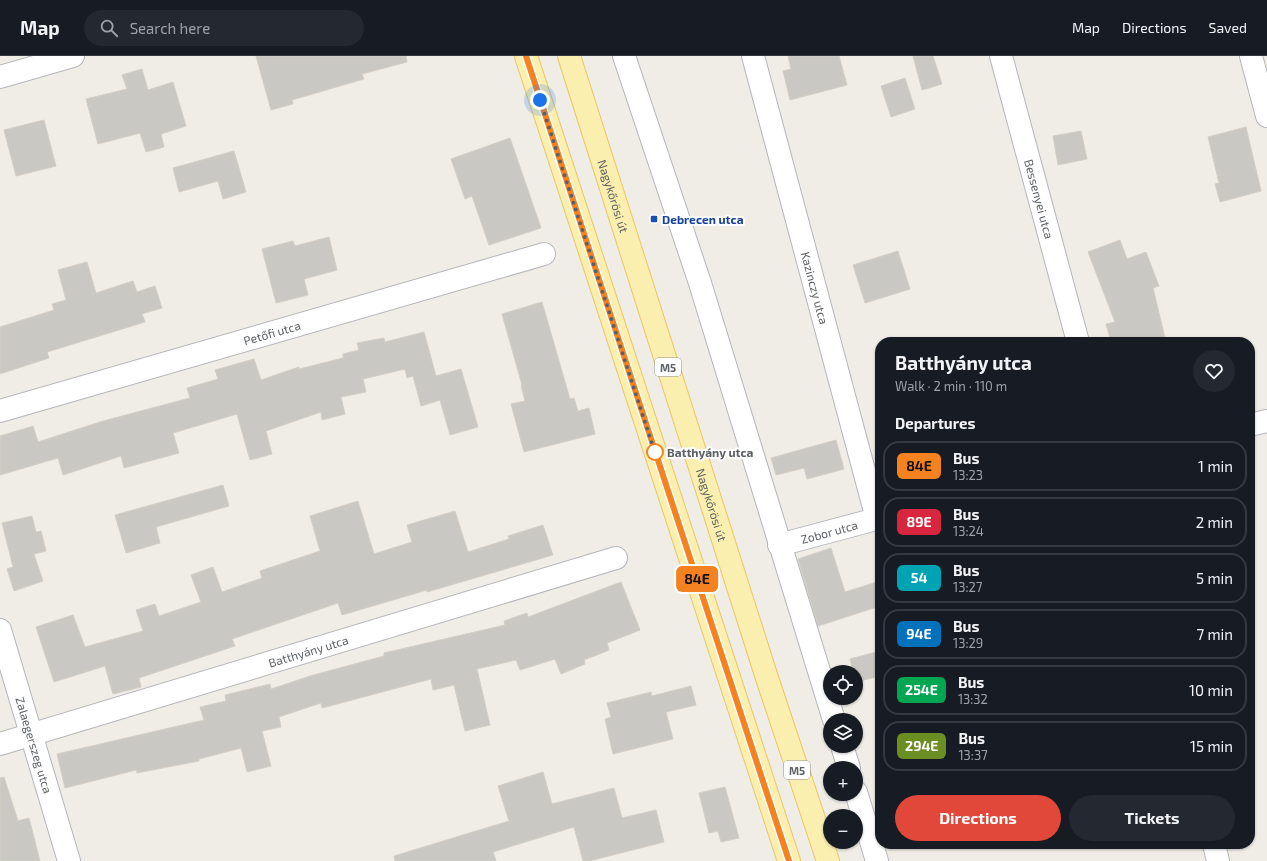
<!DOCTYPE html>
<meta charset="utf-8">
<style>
body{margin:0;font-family:"Exo 2",sans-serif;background:#242831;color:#f1f3f6;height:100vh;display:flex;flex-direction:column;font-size:15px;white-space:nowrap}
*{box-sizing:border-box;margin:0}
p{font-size:13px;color:#9ea1a6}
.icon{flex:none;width:22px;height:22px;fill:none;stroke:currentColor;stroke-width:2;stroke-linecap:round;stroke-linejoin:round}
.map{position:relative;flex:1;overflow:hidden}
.side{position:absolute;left:875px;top:281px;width:380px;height:512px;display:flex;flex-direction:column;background:#171b24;border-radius:16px;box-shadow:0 1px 3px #0004}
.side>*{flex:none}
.badge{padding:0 8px;border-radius:6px;font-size:14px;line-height:26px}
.buttons{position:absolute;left:823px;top:609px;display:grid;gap:8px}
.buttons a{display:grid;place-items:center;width:40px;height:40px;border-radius:50%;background:#171b24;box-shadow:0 1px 3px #0004;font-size:20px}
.you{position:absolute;width:20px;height:20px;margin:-10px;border:3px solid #fff;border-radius:50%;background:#1a73e8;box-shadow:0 0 0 6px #1a73e833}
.map>.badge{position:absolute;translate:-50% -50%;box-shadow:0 0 0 2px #fff}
h2{padding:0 20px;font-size:15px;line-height:36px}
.round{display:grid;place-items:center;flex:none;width:42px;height:42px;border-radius:21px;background:#242831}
.summary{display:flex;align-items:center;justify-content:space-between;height:68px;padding:0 20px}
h1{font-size:19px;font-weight:700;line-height:30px}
.button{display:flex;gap:8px;margin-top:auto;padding:8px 20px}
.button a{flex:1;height:46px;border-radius:24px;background:#e1483a;color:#fff;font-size:16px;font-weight:700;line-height:46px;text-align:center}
.button a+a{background:#242831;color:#f1f3f6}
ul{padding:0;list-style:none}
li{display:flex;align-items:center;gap:12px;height:50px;margin:0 8px 6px;padding:0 12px;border:2px solid #363941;border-radius:16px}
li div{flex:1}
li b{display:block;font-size:15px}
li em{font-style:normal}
li .badge{min-width:44px;font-weight:700;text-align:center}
header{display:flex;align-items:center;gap:24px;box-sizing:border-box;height:56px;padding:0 20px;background:#171b24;border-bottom:1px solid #363941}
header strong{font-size:19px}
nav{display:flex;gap:22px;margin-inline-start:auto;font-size:14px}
.search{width:280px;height:36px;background:#242831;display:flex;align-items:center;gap:10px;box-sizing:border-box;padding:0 14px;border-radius:22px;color:#9ea1a6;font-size:15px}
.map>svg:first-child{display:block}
.building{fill:#cac8c2;stroke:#d3cfc4}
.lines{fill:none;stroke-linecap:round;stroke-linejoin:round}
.street-casing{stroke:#b3b6ba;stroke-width:24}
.primary-casing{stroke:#eac563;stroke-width:24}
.street{stroke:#fff;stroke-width:22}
.primary{stroke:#fbefaf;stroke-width:22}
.line-casing{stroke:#fff;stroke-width:9}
.line{stroke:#f58220;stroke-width:6}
.walk{stroke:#5d6165;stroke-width:4;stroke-dasharray:0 7.2}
.transit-dot{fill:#1a4fb4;stroke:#fff;stroke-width:1.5}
.stop-dot{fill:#fff;stroke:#f58220;stroke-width:2}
.labels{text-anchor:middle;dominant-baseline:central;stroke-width:4;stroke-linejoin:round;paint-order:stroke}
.shield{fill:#fff;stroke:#8e9093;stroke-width:1}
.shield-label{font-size:11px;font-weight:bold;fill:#5d6165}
.street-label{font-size:12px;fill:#5d6165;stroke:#fff}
.transit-label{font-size:12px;font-weight:bold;fill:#164399;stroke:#fff;text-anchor:start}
.stop-label{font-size:12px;font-weight:bold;fill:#5d6165;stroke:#fff;text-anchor:start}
</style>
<header>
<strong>Map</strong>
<div class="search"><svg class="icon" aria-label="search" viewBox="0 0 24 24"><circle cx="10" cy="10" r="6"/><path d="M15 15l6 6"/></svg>Search here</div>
<nav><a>Map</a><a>Directions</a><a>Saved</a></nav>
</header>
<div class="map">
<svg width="1267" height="805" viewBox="0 0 1267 805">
<rect width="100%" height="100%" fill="#efede6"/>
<g class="building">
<polygon points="256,0 406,0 407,6 362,18 364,23 292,44 293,48 271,54"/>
<polygon points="788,0 839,0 847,29 790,44 783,15 791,13"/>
<polygon points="913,0 933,0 942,28 922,34"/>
<polygon points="142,13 148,34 173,26 186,70 161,78 164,91 146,96 140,77 98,88 86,43 127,33 122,19"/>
<polygon points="905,22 915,53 891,61 881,30"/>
<polygon points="44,64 56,110 16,120 4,74"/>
<polygon points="1246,71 1261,135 1220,146 1215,128 1219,127 1208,81"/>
<polygon points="1081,75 1087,103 1058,109 1053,80"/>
<polygon points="510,82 541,172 489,189 472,140 465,143 451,103"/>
<polygon points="234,95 246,136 223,143 218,125 179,136 173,112"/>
<polygon points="329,181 337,214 304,223 308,239 276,247 262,193 293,185 295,190"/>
<polygon points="1120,184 1127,203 1146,196 1159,230 1153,232 1166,286 1111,286 1106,268 1115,266 1088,196"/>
<polygon points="898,195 910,233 865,247 853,209"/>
<polygon points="87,206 96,237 133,225 137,236 155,230 162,252 142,258 145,266 47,296 49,302 0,318 0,271 54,254 52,248 66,244 58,214"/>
<polygon points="542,246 570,343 574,342 578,355 589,352 595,378 524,396 511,348 525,345 521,329 522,329 502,258"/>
<polygon points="424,276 436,320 461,313 478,371 450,379 440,344 421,350 413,320 407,322 405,313 363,323 366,336 341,341 345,358 322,364 321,356 266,375 272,398 250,404 237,358 173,377 179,397 124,412 121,400 63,419 58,402 0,419 0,380 33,370 38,386 103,365 190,342 187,332 218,323 215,314 254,303 261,324 299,311 299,313 343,302 343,298 359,294 357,287 384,282 385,286"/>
<polygon points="836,384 844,413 807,423 804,412 776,419 771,402"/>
<polygon points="223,429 229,450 156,471 160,487 126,497 115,459"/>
<polygon points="358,445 374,498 412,486 407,469 455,455 468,496 509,483 508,480 543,469 553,499 427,536 427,534 342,559 338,547 232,583 235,590 139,622 141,631 113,638 105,610 54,626 36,571 73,559 85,591 143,575 136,554 155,548 159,560 201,546 191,519 213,511 222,536 262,522 260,515 320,495 310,460"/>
<polygon points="32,460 36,476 41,475 46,495 34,498 43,525 14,535 7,513 13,511 2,467"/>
<polygon points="831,492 845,536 880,525 880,550 818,570 798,503"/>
<polygon points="621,526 640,574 607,587 609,594 584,604 585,608 561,618 555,603 520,614 516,604 477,613 490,669 465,675 454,629 433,634 431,623 322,652 321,647 279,661 281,671 262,675 271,710 247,716 241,692 199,703 199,705 137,717 136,714 65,732 57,698 204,664 200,651 226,645 225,639 270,628 271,633 310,620 384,600 384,597 505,569 504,565 527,557 528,561"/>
<polygon points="880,595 880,620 856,626 856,616 853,616 850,603"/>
<polygon points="691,630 696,649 666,656 673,683 613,698 605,663 611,661 607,647 651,636 652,640"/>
<polygon points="543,716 552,748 614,732 622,762 656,754 664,786 589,805 583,805 574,771 493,796 496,805 395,805 394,800 509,765 498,730"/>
<polygon points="4,721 18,765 29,762 40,805 0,805 0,722"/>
<polygon points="725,731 739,782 721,786 718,775 709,777 699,737"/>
</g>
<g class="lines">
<defs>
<g id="street">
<polyline points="624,0 700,227 834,664"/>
<path id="s1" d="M753,0L877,463"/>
<path id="s2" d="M1001,0L1078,286"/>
<polyline points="1251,0 1267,60"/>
<polyline points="0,21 73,0"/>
<path id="s3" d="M0,355L544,198"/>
<polyline points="1250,369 1267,365"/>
<path id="s4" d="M779,489L880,462"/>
<path id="s5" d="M0,574L69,805"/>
<path id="s6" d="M0,688L616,502"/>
<polyline points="842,690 849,712"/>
<polyline points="856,736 877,805"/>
<polyline points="1214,788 1218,805"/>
</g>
<g id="primary">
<polyline points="526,0 789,805"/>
<path id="s7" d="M569,0L767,622L828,805"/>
</g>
</defs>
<use href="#street" class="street-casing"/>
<use href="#primary" class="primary-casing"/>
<use href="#street" class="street"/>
<use href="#primary" class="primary"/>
</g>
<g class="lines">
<defs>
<polyline id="line" points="526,0 789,805"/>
</defs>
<use href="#line" class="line-casing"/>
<use href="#line" class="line"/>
<polyline class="walk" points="540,44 656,400 655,396"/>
</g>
<rect class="transit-dot" x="650" y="159" width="8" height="8" rx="2"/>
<circle class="stop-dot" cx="655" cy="396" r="8"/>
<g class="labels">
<g class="shield">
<rect x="655" y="302" width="26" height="18" rx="3"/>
<rect x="784" y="705" width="26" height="18" rx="3"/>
</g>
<g class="shield-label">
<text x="668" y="311">M5</text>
<text x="797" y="714">M5</text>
</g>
<g class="street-label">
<text stroke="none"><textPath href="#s7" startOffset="147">Nagykőrösi út</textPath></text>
<text stroke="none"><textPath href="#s2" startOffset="148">Bessenyei utca</textPath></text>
<text stroke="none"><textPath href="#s1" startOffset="240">Kazinczy utca</textPath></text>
<text stroke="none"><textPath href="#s3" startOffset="283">Petőfi utca</textPath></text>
<text stroke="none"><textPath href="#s7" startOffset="471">Nagykőrösi út</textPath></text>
<text stroke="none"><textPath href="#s4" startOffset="52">Zobor utca</textPath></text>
<text stroke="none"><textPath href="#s6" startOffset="322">Batthyány utca</textPath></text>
<text stroke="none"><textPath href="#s5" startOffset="120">Zalaegerszeg utca</textPath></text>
</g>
<g class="transit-label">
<text x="662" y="163">Debrecen utca</text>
</g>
<g class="stop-label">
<text x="667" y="396">Batthyány utca</text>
</g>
</g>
</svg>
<div class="buttons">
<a><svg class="icon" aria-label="locate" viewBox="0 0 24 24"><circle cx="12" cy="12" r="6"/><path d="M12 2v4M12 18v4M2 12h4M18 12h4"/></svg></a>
<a><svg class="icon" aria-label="layers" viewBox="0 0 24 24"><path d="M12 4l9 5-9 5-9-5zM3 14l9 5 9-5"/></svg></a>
<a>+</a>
<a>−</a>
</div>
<div class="you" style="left:540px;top:44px"></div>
<b class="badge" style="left:697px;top:523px;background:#f58220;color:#111">84E</b>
<section class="side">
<div class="summary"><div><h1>Batthyány utca</h1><p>Walk · 2 min · 110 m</p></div><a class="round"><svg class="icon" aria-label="heart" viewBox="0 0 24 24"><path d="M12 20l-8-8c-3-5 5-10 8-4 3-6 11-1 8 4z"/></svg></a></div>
<h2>Departures</h2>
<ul>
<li><span class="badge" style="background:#f58220;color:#111">84E</span><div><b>Bus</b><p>13:23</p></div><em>1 min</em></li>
<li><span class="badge" style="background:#d7263d;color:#fff">89E</span><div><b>Bus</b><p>13:24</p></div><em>2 min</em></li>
<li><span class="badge" style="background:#00a3b4;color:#fff">54</span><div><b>Bus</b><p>13:27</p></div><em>5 min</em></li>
<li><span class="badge" style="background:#0072bc;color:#fff">94E</span><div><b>Bus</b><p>13:29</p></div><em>7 min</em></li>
<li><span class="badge" style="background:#00a651;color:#fff">254E</span><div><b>Bus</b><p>13:32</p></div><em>10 min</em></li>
<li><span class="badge" style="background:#6b8e23;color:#fff">294E</span><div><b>Bus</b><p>13:37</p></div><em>15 min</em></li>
</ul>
<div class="button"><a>Directions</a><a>Tickets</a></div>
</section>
</div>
